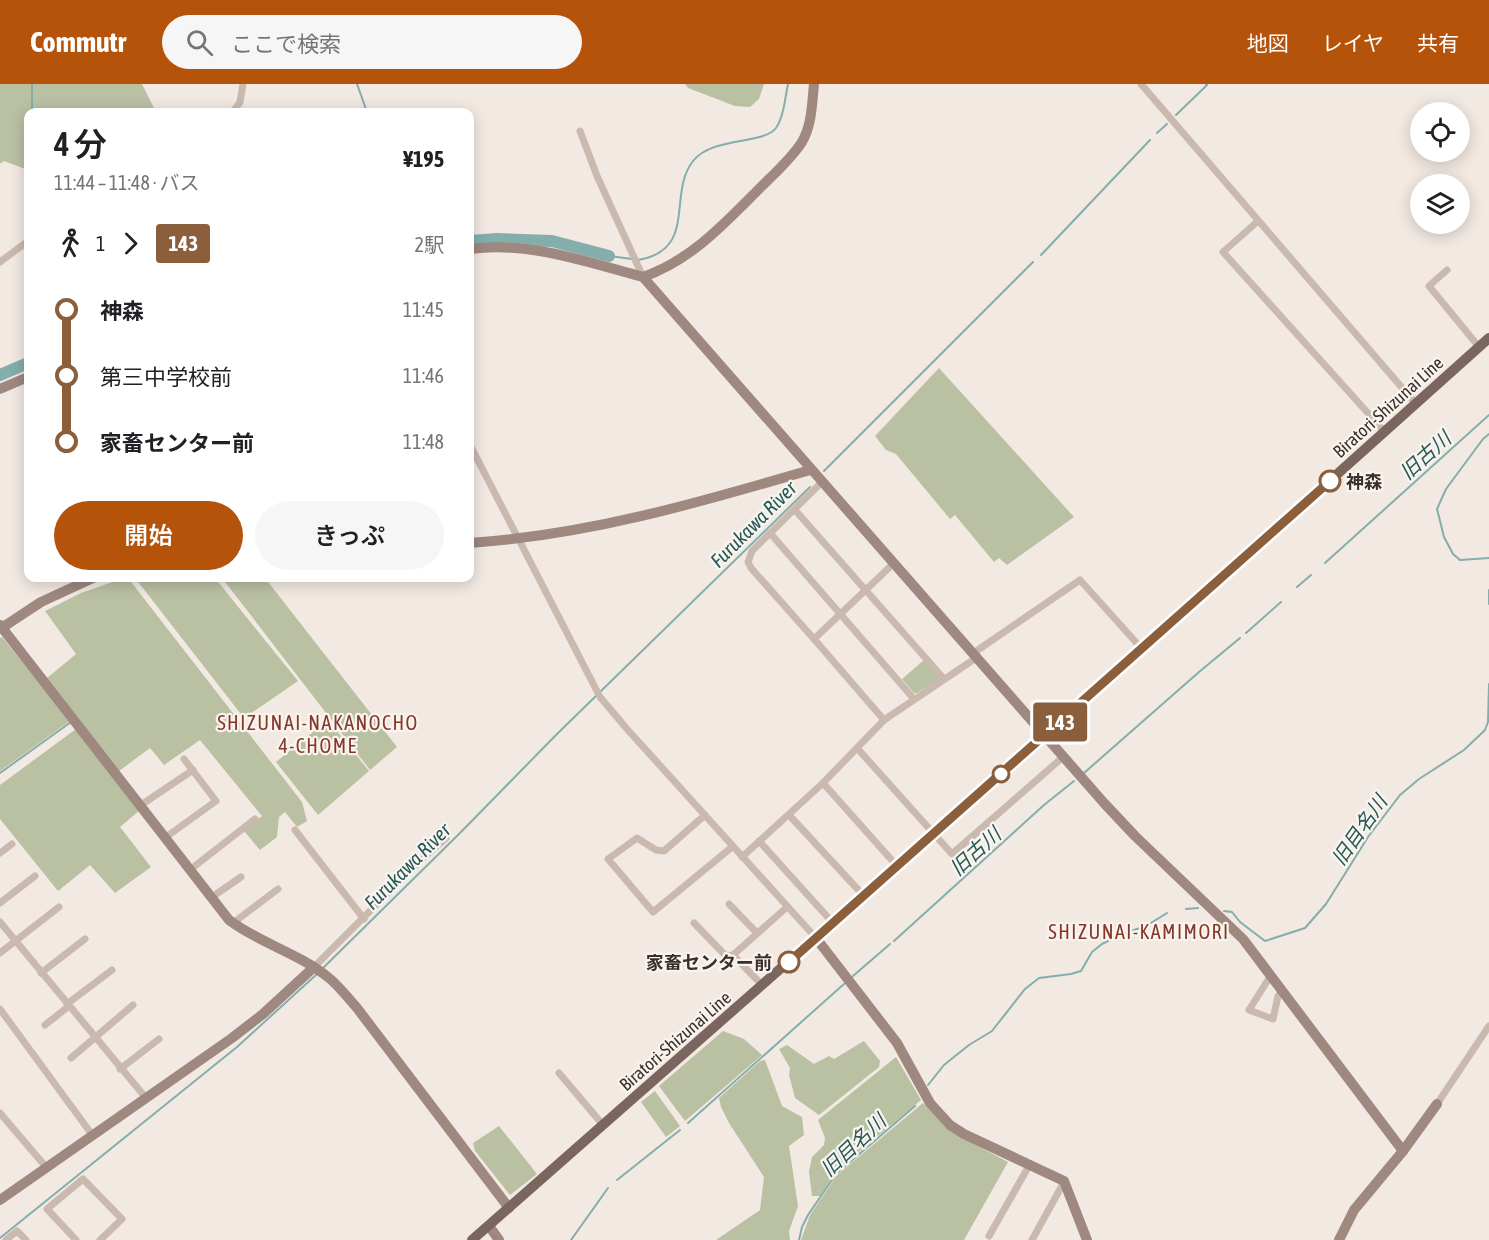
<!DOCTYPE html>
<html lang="ja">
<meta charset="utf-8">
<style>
body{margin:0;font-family:"Asap Condensed","Noto Sans JP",sans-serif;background:#f6f6f6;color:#202124;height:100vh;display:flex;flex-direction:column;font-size:22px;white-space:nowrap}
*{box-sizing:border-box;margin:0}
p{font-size:20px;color:#757577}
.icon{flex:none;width:33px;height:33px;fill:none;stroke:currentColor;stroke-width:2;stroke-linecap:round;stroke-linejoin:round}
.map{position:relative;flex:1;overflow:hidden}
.side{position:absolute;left:24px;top:24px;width:450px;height:474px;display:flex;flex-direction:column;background:#fff;border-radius:12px;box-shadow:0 3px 15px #0003}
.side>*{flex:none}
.badge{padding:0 12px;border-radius:4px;font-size:21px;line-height:39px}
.buttons{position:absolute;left:1410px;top:18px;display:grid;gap:12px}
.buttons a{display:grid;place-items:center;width:60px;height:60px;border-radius:50%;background:#fff;box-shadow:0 3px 15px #0003;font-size:30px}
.map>.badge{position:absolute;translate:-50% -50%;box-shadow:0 0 0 3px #fff}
.legs{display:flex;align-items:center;gap:9px;height:66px;padding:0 30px;font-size:20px}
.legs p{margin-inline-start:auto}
.overview{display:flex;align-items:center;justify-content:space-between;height:102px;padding:0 30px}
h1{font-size:33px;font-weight:600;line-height:45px}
.button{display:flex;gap:12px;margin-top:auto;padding:12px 30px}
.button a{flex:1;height:69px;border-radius:36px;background:#b45309;color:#fff;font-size:24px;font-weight:600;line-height:69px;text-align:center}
.button a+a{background:#f6f6f6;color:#202124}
ul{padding:0 30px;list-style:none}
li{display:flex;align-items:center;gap:21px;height:66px;font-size:22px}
li i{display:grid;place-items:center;width:9px;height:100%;margin:0 8px;background:currentColor}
li i::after{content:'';width:15px;height:15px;margin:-8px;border:4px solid;border-radius:50%;background:#fff}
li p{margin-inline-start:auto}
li:first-child i{background:linear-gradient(#0000 50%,currentColor 0)}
li:last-child i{background:linear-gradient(currentColor 50%,#0000 0)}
header{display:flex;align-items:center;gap:36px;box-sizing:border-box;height:84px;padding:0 30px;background:#b45309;color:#fff}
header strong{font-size:28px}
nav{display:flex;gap:33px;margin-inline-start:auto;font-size:21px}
.search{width:420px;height:54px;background:#f6f6f6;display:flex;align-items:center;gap:15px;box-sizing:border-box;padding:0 21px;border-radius:33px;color:#757577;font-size:22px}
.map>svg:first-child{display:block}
.green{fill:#bac1a3}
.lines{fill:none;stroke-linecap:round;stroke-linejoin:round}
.stream{stroke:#83aeac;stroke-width:2}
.river{stroke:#83aeac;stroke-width:12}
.street{stroke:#cab9af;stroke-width:7}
.secondary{stroke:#9e8880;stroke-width:10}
.primary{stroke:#7a655f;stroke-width:10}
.line-1-casing{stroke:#fff;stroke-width:14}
.line-1{stroke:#8b5e3c;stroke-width:9}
.stop-1-dot{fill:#fff;stroke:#8b5e3c;stroke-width:3}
.labels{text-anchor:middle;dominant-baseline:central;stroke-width:4.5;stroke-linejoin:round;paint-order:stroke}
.street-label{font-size:18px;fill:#3a2f2c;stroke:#faf4ef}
.stop-label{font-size:18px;font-weight:bold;fill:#3a2f2c;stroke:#faf4ef;text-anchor:start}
.water-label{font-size:20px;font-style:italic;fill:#245958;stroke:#faf4ef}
.neighbourhood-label{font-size:20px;letter-spacing:1.5px;fill:#84372a;stroke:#faf4ef}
</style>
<header>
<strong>Commutr</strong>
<div class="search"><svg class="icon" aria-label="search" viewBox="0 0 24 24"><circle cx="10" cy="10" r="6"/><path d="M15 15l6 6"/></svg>ここで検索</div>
<nav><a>地図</a><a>レイヤ</a><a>共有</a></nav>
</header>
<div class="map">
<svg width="1489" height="1156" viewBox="0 0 1489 1156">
<rect width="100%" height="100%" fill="#f2e9e2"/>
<g class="green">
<polygon points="0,0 142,0 156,28 28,28 28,86 4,77 0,80"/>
<polygon points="685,0 764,0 759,15 750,23 735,22 688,4"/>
<polygon points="939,284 1074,433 1007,481 999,474 994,478 955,431 950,435 896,370 886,366 875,352"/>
<polygon points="124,494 128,494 302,718 307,737 297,743 285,728 279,733 277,753 260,766 244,747 262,732 200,656 164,681 150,664 119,687 47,594 76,570 45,527 81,509"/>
<polygon points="135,494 215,494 298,597 244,634"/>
<polygon points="222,494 265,494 397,663 370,686"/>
<polygon points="2,553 70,637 0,687 0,554"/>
<polygon points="924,576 939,593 938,596 917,609 914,609 902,595"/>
<polygon points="328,636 369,687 318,731 276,678"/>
<polygon points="76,645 140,726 120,743 151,783 115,809 90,781 58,807 0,735 0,701"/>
<polygon points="723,947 744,955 762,971 685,1037 659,1002"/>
<polygon points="864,957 880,977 879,983 819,1031 795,1014 789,991 790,984 779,965 787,961 814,980 829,972 834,975"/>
<polygon points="896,973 921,1016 844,1080 836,1088 820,1112 812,1112 809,1088 812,1073 824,1061 825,1054 818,1036"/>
<polygon points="765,976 782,1022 802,1033 804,1051 789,1062 798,1122 789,1147 790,1156 716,1156 760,1126 764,1093 729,1039 721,1023 719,1014 760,977"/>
<polygon points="655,1007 680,1042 666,1053 641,1018"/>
<polygon points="923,1019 952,1048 1008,1078 964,1156 801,1156 810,1131 837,1091"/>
<polygon points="499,1042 537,1090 510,1111 475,1067 473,1059"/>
</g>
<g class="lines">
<g class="stream">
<polyline points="32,0 32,28"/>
<polyline points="357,0 367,28"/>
<polyline points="1176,31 1207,1 1206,0"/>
<polyline points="1157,49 1167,40"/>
<polyline points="1041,171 1150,56"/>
<polyline points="609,172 632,175"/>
<path d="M638,176C698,166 667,110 693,77C713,52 763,61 776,44C784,32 785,14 788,0"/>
<polyline points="1489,350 1483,355 1446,405 1437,425 1444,453 1453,470 1460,476 1489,474"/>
<polyline points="824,387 1033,178"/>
<polyline points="1325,479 1489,331"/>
<polyline points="1297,503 1311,491"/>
<polyline points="1489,506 1489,520"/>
<polyline points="1246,549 1281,518"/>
<polyline points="0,689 71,638"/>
<polyline points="1084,689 1199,588 1240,554"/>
<polyline points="1186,825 1198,824"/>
<polyline points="1224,827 1232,828 1240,838 1265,857 1305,844 1326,820 1368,753 1400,711 1419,695 1464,666 1485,646 1488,638 1489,600"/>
<polyline points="894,857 1044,721 1074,697"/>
<polyline points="323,884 459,750 557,650 810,403"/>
<polyline points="853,892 890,860"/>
<polyline points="928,1001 944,981 969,961 992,947 1025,905 1039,894 1071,890 1081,887 1092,868 1102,860 1122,850 1146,842 1167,829"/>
<polyline points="688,1039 844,900"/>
<polyline points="617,1096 680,1046"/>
<polyline points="0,1154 237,963 317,890"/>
<polyline points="571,1156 608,1104"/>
<polyline points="799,1156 802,1143 808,1131 836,1090 915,1022"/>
</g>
<g class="river">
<polyline points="470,157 497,155 552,157 609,172"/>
<polyline points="0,291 28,279"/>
</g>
<g class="street">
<polyline points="1141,0 1416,320"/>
<polyline points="233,28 240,18 243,0"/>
<polyline points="580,47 597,92 643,193"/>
<polyline points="1258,137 1223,168 1385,348"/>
<polyline points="0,178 28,157"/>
<polyline points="1447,186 1429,202 1479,263"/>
<polyline points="470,361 600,613 627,645 816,854"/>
<polyline points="795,426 944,595"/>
<polyline points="770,449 914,615"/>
<polyline points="814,555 751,484 748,478 752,467 821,399"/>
<polyline points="972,570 1080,496 1142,565"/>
<polyline points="884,636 814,555 893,480"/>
<polyline points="857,664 952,770 1063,673"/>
<polyline points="823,699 897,782"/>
<polyline points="141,721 193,686"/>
<polyline points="705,731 664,767 656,766 637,754 608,775 653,828 732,763"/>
<polyline points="789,731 864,812"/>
<polyline points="295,746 364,835"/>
<polyline points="166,753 216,717 184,675"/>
<polyline points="759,757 833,839"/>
<polyline points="0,769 12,760"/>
<polyline points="742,773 823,699 884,636 976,574"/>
<polyline points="191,785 255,735"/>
<polyline points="212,813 241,793"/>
<polyline points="0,819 35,792"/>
<polyline points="729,820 757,849"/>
<polyline points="0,838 146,1014"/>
<polyline points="233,839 278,805"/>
<polyline points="694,839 726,872 733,871 762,901"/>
<polyline points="0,869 59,823"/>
<polyline points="733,871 787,823"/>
<polyline points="313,884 421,776 446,754"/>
<polyline points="41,889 85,855"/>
<polyline points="1271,891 1249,926 1273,935 1278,912 1283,907"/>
<polyline points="67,920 112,886"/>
<polyline points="0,925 93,1052"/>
<polyline points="45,941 69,922"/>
<polyline points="71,974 133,921"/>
<polyline points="120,985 159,955"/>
<polyline points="559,989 603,1041"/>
<polyline points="1437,1020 1489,942"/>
<polyline points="0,1029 46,1083"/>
<polyline points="989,1152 1030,1080"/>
<polyline points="6,1156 17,1147 26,1156"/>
<polyline points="76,1156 47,1125 83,1095 122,1135 100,1156"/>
<polyline points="1032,1156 1064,1098"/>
</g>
<g class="secondary">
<path d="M470,165C529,157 587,178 643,193L1104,719L1135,752L1243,855L1403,1067"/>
<path d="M643,193C692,176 726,138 762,102C776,88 791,75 802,58C812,41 812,19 814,0"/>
<polyline points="0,305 28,293"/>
<path d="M470,459C587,451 698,419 810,386"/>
<path d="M0,541L229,836C259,859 299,869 329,894C339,902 348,914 357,924L509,1124"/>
<polyline points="0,545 41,518 93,494"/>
<polyline points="816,854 897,959 930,1019 950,1041 964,1050 1064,1097 1087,1156"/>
<polyline points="0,1116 232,954 263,930 313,884"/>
<polyline points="489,1142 499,1156"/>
<polyline points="1339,1156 1354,1126 1403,1067 1437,1020"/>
</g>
<polyline class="primary" points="472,1156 1054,644 1489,254"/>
</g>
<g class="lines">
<defs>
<polyline id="line-1" points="789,878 1330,397"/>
</defs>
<use href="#line-1" class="line-1-casing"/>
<use href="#line-1" class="line-1"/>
</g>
<g class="stop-1-dot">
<circle cx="1330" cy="397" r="10"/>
<circle cx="1001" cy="690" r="8"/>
<circle cx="789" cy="878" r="10"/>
</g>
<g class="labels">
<g class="street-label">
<text transform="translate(1388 323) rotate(-42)">Biratori-Shizunai Line</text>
<text transform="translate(675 957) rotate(-41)">Biratori-Shizunai Line</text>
</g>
<g class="stop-label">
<text x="1346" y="397">神森</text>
<text x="772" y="878" text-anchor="end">家畜センター前</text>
</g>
<g class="water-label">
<text transform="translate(1425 371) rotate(-42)">旧古川</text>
<text transform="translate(753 440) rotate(-45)">Furukawa River</text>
<text transform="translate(1359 746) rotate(-55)">旧目名川</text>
<text transform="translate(975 767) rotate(-42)">旧古川</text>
<text transform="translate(407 782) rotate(-45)">Furukawa River</text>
<text transform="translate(853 1061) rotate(-43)">旧目名川</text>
</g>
<g class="neighbourhood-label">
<text x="318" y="638">SHIZUNAI-NAKANOCHO<tspan x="318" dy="23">4-CHOME</tspan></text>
<text x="1139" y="847">SHIZUNAI-KAMIMORI</text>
</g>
</g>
</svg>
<div class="buttons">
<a><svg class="icon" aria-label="locate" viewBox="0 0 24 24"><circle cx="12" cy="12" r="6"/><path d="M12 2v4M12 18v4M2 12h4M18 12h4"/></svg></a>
<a><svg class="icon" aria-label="layers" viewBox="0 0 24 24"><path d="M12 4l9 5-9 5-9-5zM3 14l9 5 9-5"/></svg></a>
</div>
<b class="badge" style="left:1060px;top:638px;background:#8b5e3c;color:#fff">143</b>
<section class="side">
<div class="overview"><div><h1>4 分</h1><p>11:44 – 11:48 · バス</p></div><b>¥195</b></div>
<div class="legs"><svg class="icon" aria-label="walk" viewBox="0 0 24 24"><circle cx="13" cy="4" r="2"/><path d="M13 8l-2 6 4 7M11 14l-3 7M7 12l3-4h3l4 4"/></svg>1<svg class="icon" aria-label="forward" viewBox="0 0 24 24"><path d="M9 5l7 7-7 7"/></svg><b class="badge" style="background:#8b5e3c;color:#fff">143</b><p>2駅</p></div>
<ul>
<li><i style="color:#8b5e3c"></i><b>神森</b><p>11:45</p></li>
<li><i style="color:#8b5e3c"></i><span>第三中学校前</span><p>11:46</p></li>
<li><i style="color:#8b5e3c"></i><b>家畜センター前</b><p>11:48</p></li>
</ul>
<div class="button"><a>開始</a><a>きっぷ</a></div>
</section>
</div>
